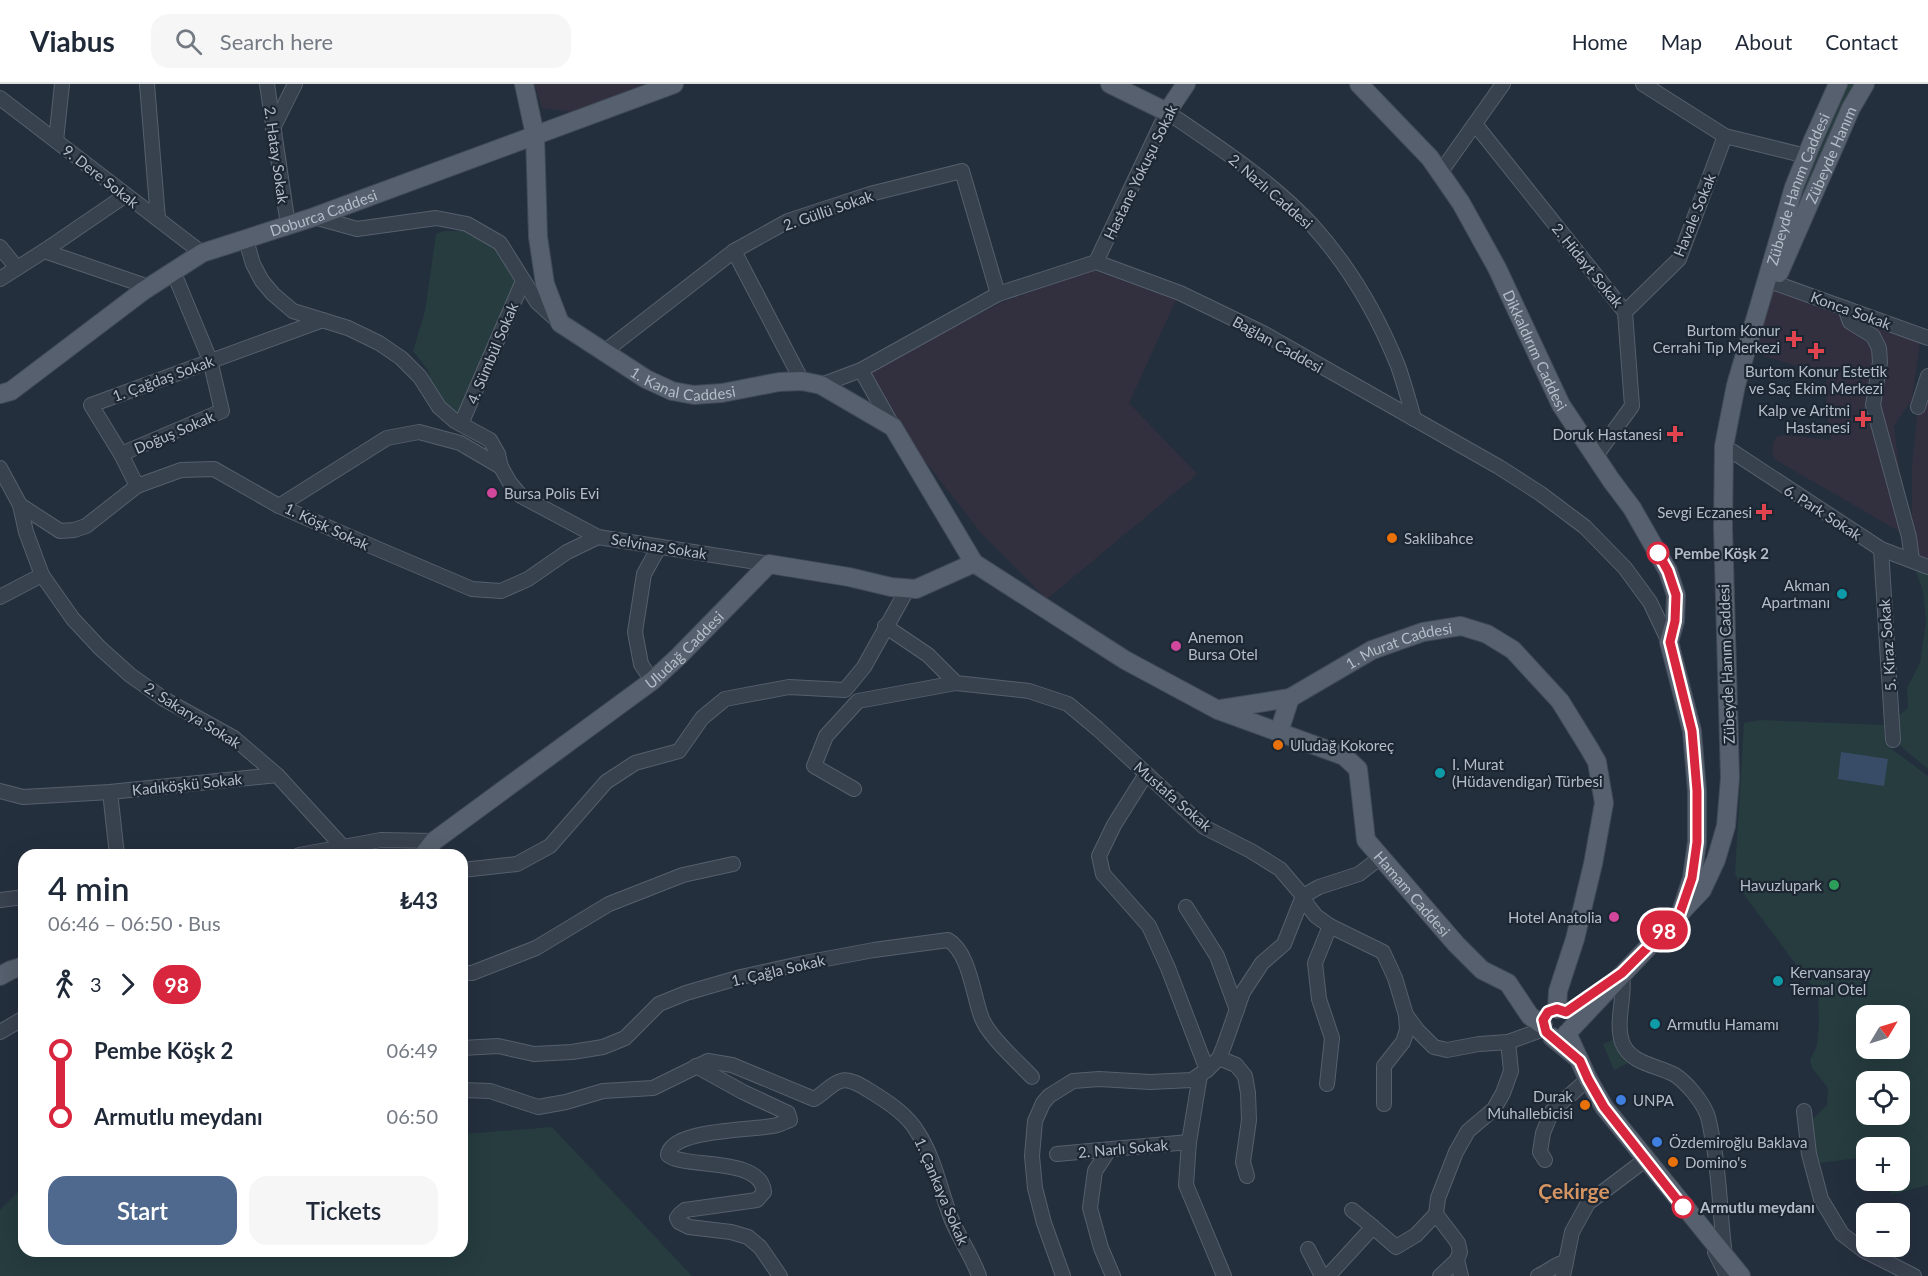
<!DOCTYPE html>
<meta charset="utf-8">
<style>
body{margin:0;font-family:Lato,sans-serif;background:#f6f6f7;color:#1f2937;height:100vh;display:flex;flex-direction:column;font-size:22px;white-space:nowrap}
*{box-sizing:border-box;margin:0}
p{font-size:20px;color:#747a83}
.icon{flex:none;width:33px;height:33px;fill:none;stroke:currentColor;stroke-width:2;stroke-linecap:round;stroke-linejoin:round}
.map{position:relative;flex:1;overflow:hidden}
.panel{position:absolute;left:18px;top:765px;width:450px;height:408px;display:flex;flex-direction:column;background:#fff;border-radius:18px;box-shadow:0 6px 24px #0002}
.panel>*{flex:none}
.badge{padding:0 12px;border-radius:20px;font-size:21px;line-height:39px}
.needle{width:39px;rotate:52deg}
.fabs{position:absolute;left:1856px;top:921px;display:grid;gap:12px}
.fabs a{display:grid;place-items:center;width:54px;height:54px;border-radius:12px;background:#fff;box-shadow:0 6px 24px #0002;font-size:30px}
.map>.badge{position:absolute;translate:-50% -50%;box-shadow:0 0 0 3px #fff}
.legs{display:flex;align-items:center;gap:9px;height:66px;padding:0 30px;font-size:20px}
.legs p{margin-inline-start:auto}
.overview{display:flex;align-items:center;justify-content:space-between;height:102px;padding:0 30px}
h1{font-size:33px;font-weight:600;line-height:45px}
.button{display:flex;gap:12px;margin-top:auto;padding:12px 30px}
.button a{flex:1;height:69px;border-radius:18px;background:#4f688e;color:#fff;font-size:24px;font-weight:600;line-height:69px;text-align:center}
.button a+a{background:#f6f6f7;color:#1f2937}
ul{padding:0 30px;list-style:none}
li{display:flex;align-items:center;gap:21px;height:66px;font-size:22px}
li i{display:grid;place-items:center;width:9px;height:100%;margin:0 8px;background:currentColor}
li i::after{content:'';width:15px;height:15px;margin:-8px;border:4px solid;border-radius:50%;background:#fff}
li p{margin-inline-start:auto}
li:first-child i{background:linear-gradient(#0000 50%,currentColor 0)}
li:last-child i{background:linear-gradient(currentColor 50%,#0000 0)}
header{display:flex;align-items:center;gap:36px;box-sizing:border-box;height:84px;padding:0 30px;background:#fff;border-bottom:2px solid #e0e1e3}
header strong{font-size:28px}
nav{display:flex;gap:33px;margin-inline-start:auto;font-size:21px}
.search{width:420px;height:54px;background:#f6f6f7;display:flex;align-items:center;gap:15px;box-sizing:border-box;padding:0 21px;border-radius:18px;color:#747a83;font-size:22px}
.map>svg:first-child{display:block}
.medical{fill:#32303f}
.green{fill:#263c3f;fill-rule:evenodd}
.water{fill:#394c67}
.lines{fill:none;stroke-linecap:round;stroke-linejoin:round}
.minor-casing{stroke:#565f6c;stroke-width:16}
.major-casing{stroke:#414a57;stroke-width:20}
.minor{stroke:#38414e;stroke-width:14}
.major{stroke:#56606e;stroke-width:18}
.line-1-casing{stroke:#fff;stroke-width:14}
.line-1{stroke:#d7263d;stroke-width:9}
.health-dot{fill:#e0444e;stroke:#1d2633;stroke-width:2}
.hotel-dot{fill:#d1479c;stroke:#1d2633;stroke-width:2}
.food-dot{fill:#e8710a;stroke:#1d2633;stroke-width:2}
.stop-1-dot{fill:#fff;stroke:#d7263d;stroke-width:3}
.culture-dot{fill:#0f9aa8;stroke:#1d2633;stroke-width:2}
.leisure-dot{fill:#2e9e5b;stroke:#1d2633;stroke-width:2}
.shop-dot{fill:#3f7fe0;stroke:#1d2633;stroke-width:2}
.labels{text-anchor:middle;dominant-baseline:central;stroke-width:4.5;stroke-linejoin:round;paint-order:stroke}
.street-label{font-size:15px;fill:#b4bcc9;stroke:#1d2633}
.poi-label{font-size:15px;fill:#b4bcc9;stroke:#1d2633;text-anchor:start}
.stop-label{font-size:15px;font-weight:bold;fill:#b4bcc9;stroke:#1d2633;text-anchor:start}
.district-label{font-size:21px;font-weight:bold;fill:#d59563;stroke:#1d2633}
</style>
<header>
<strong>Viabus</strong>
<div class="search"><svg class="icon" aria-label="search" viewBox="0 0 24 24"><circle cx="10" cy="10" r="6"/><path d="M15 15l6 6"/></svg>Search here</div>
<nav><a>Home</a><a>Map</a><a>About</a><a>Contact</a></nav>
</header>
<div class="map">
<svg width="1928" height="1192" viewBox="0 0 1928 1192">
<rect width="100%" height="100%" fill="#242f3e"/>
<g class="medical">
<polygon points="534,0 650,0 573,28 542,24"/>
<polygon points="1094,186 1176,216 1129,319 1197,390 1047,515 982,450 910,358 870,288 1002,218"/>
<polygon points="1775,199 1921,251 1912,316 1894,341 1906,441 1909,453 1776,376 1772,368 1773,360 1776,353 1785,351 1831,356 1827,330 1826,300 1828,291 1747,267"/>
<polygon points="1928,292 1928,483 1912,476 1912,381 1918,323"/>
</g>
<g class="green">
<polygon points="1838,0 1865,0 1813,114 1794,103"/>
<polygon points="444,147 465,147 494,163 518,193 459,333 445,321 433,304 428,286 413,267 425,227 436,150"/>
<polygon points="1912,476 1928,483 1928,685 1893,656 1892,637 1908,624 1907,604 1920,579 1926,537 1923,507"/>
<path d="M1760,636L1884,641L1885,660L1928,692V1101L1891,1111L1894,1097L1899,1096L1901,1069H1899V1064H1866V1073L1812,1080L1806,1042L1827,1021L1828,1004L1812,984L1810,976L1817,962L1819,937L1818,910L1745,812L1735,789L1744,639ZM1866,932H1899V964H1866ZM1866,998H1899V1030H1866Z"/>
<polygon points="1621,952 1636,975 1614,986 1603,960"/>
<polygon points="552,1043 692,1192 0,1192 0,1126 24,1102 24,1167 462,1167 462,1050"/>
</g>
<polygon class="water" points="1841,668 1888,675 1884,702 1838,695"/>
<g class="lines">
<defs>
<g id="minor">
<polyline points="147,0 158,135"/>
<polyline points="267,0 288,141"/>
<polyline points="1643,0 1725,52 1806,72"/>
<polyline points="0,14 202,169"/>
<polyline points="1475,40 1625,228 1632,322 1595,373"/>
<polyline points="273,44 295,0"/>
<polyline points="56,57 62,0"/>
<polyline points="1440,89 1503,0"/>
<polyline points="314,133 357,145 436,134 467,140 500,159 537,218 558,237"/>
<polyline points="246,156 253,180 262,197 273,210 293,227 348,244 379,259 401,274 420,293 439,323 455,337 490,356 498,370 501,383 510,399 521,412 598,453 769,480"/>
<polyline points="0,163 17,184"/>
<polyline points="44,167 126,111"/>
<polyline points="734,167 802,297"/>
<path d="M1096,178L1167,28C1217,62 1271,97 1312,141C1349,182 1378,232 1398,282C1404,299 1409,317 1414,335"/>
<polyline points="0,195 44,167 149,203"/>
<polyline points="1775,199 1928,254"/>
<polyline points="1845,224 1850,238 1873,252 1879,264 1880,278 1873,321 1909,453 1912,476"/>
<polyline points="1625,228 1679,175 1725,52"/>
<polyline points="604,268 734,167 788,137 870,110 962,87 998,210"/>
<polyline points="861,286 892,341"/>
<polyline points="821,301 861,286 998,210 1096,178 1180,209 1263,249 1499,383 1541,410 1585,443 1625,484 1650,518 1669,558"/>
<polyline points="1918,323 1928,292"/>
<polyline points="461,340 523,197"/>
<polyline points="1724,362 1881,465 1928,483"/>
<polyline points="121,370 222,327 210,276 173,187"/>
<polyline points="0,384 20,421 26,448 42,491 73,535 100,564 130,591 164,615 234,654 277,691"/>
<polyline points="137,402 121,370 91,321 323,236"/>
<polyline points="20,421 60,447 74,446 86,442 137,402 181,386 214,385 279,422 378,465 472,505 501,507 528,495 567,468 598,453"/>
<polyline points="279,422 387,354 419,348 460,359 501,383"/>
<polyline points="1881,465 1893,656"/>
<polyline points="0,513 42,491"/>
<polyline points="885,542 928,571 956,599 1029,607 1068,620 1098,645 1204,743 1251,767 1280,785 1303,812 1308,822 1316,832 1330,842 1383,868 1395,894 1406,931 1418,947 1434,963 1447,966 1479,960 1508,958 1544,945"/>
<polyline points="652,597 641,580 635,548 644,490 659,463"/>
<polyline points="1146,690 1114,741 1099,772 1103,790 1149,842 1168,884 1207,986"/>
<polyline points="854,705 814,682 826,652 858,617 956,599"/>
<polyline points="0,707 23,713 110,708 277,691 343,763"/>
<polyline points="110,708 117,771"/>
<polyline points="299,771 381,756 434,757"/>
<polyline points="462,786 517,780 550,762 606,698 635,679 679,667 702,634 725,615 789,603 845,606 864,583 908,504"/>
<polyline points="0,816 24,813"/>
<polyline points="1186,823 1217,872 1237,926"/>
<polyline points="462,889 472,889 536,864 609,820 683,791 733,780"/>
<path d="M1622,889C1626,912 1615,936 1622,958C1630,980 1657,981 1675,991C1687,999 1701,1016 1707,1030C1710,1038 1711,1049 1713,1057C1720,1095 1720,1134 1725,1172"/>
<polyline points="0,948 24,934"/>
<path d="M462,964L498,962L534,970L572,968L603,963L625,954L659,920L686,909L741,893L804,879L874,866L948,856C969,868 973,910 981,932C987,951 1018,978 1032,993"/>
<polyline points="1219,974 1236,981 1245,992 1248,1009 1249,1036 1243,1078 1247,1092"/>
<path d="M696,982L743,1008L788,1029L790,1036C786,1037 781,1040 777,1041C756,1047 671,1044 668,1071C684,1085 761,1072 764,1108L757,1116L685,1126L680,1130L677,1134L679,1138L689,1143L731,1148L748,1153L760,1163L780,1192"/>
<polyline points="1200,991 1189,1058 1186,1101 1224,1192"/>
<polyline points="1327,1000 1332,954 1319,915 1315,879 1330,842"/>
<path d="M462,1006L490,1007L538,1023L566,1018L603,1007L653,1004L708,977L732,981L814,1015C823,1010 832,999 841,997C850,994 862,1002 870,1007C888,1018 908,1031 918,1049C935,1075 940,1106 951,1134C959,1154 972,1172 979,1192"/>
<polyline points="1384,1020 1384,982 1403,958 1407,946 1406,931"/>
<polyline points="1804,1027 1809,1070 1821,1115 1842,1150 1863,1166 1914,1192"/>
<polyline points="1109,1066 1095,1087 1090,1124 1101,1164 1113,1192"/>
<polyline points="1057,1070 1189,1058"/>
<polyline points="1545,1076 1540,1068 1543,1049 1552,1027 1588,995"/>
<polyline points="1352,1126 1373,1143"/>
<polyline points="1308,1165 1322,1192"/>
<polyline points="1715,1168 1727,1192"/>
<polyline points="1063,1192 1044,1139 1035,1104 1032,1072 1035,1037 1043,1019 1049,1012 1073,997 1099,995 1150,998 1192,996 1207,986 1219,974 1224,962 1243,908 1262,879 1284,860 1303,812 1319,803 1359,790 1381,773"/>
<polyline points="1328,1192 1373,1143 1396,1163 1416,1151 1436,1130"/>
<polyline points="1440,1192 1457,1176"/>
<polyline points="1461,1192 1457,1176 1460,1168 1458,1159 1436,1130 1438,1114 1456,1068 1468,1047 1494,1025 1503,1009 1511,987 1508,958"/>
<path d="M1538,1192C1548,1188 1556,1179 1566,1178"/>
<polyline points="1563,1192 1572,1148 1588,1119 1645,1076"/>
</g>
<g id="major">
<path id="s1" d="M524,0L535,51L538,153L545,200L560,239L646,295L672,307L694,311L722,309L779,298L802,297L821,301L893,343L974,479L1125,576L1218,626L1344,672L1358,685L1366,756L1456,860L1482,886L1508,899L1530,932L1543,941"/>
<polyline points="1110,0 1167,28 1186,0"/>
<path id="s2" d="M1359,0L1430,74L1461,119L1497,184L1561,321L1611,396L1632,424L1668,487L1676,511L1675,537L1669,558L1692,647L1697,707V758L1692,794L1682,825"/>
<path id="s3" d="M1779,189L1851,24L1865,0"/>
<path id="s4" d="M0,310L11,307L143,207L202,169L314,133L674,0"/>
<path id="s5" d="M1221,625L1290,614L1372,566L1423,548L1461,542L1487,550L1513,566L1560,617L1589,664L1597,678L1604,719L1593,780L1575,855L1558,907L1557,925"/>
<polyline points="1279,648 1290,614"/>
<path id="s6" d="M423,771L434,757L652,597L679,572L769,480L849,493L891,503L916,505L974,479"/>
<polyline points="0,892 11,886 24,882"/>
<path id="s7" d="M1570,946L1702,806L1716,776L1726,742L1730,694L1723,443L1724,362L1736,301L1794,103L1813,56L1838,0"/>
<polyline points="1567,949 1588,995 1604,1023 1741,1192"/>
<polyline points="1552,953 1575,972"/>
</g>
</defs>
<use href="#minor" class="minor-casing"/>
<use href="#major" class="major-casing"/>
<use href="#minor" class="minor"/>
<use href="#major" class="major"/>
</g>
<g class="lines">
<defs>
<polyline id="line-1" points="1658,469 1668,487 1676,511 1675,537 1670,558 1692,647 1697,707 1697,758 1692,794 1679,832 1622,889 1566,928 1557,925 1548,928 1543,936 1546,948 1580,977 1588,995 1604,1023 1683,1123"/>
</defs>
<use href="#line-1" class="line-1-casing"/>
<use href="#line-1" class="line-1"/>
</g>
<g class="health-dot">
<path d="M1791 246h6v6h6v6h-6v6h-6v-6h-6v-6h6z"/>
<path d="M1813 258h6v6h6v6h-6v6h-6v-6h-6v-6h6z"/>
<path d="M1860 326h6v6h6v6h-6v6h-6v-6h-6v-6h6z"/>
<path d="M1672 341h6v6h6v6h-6v6h-6v-6h-6v-6h6z"/>
<path d="M1761 419h6v6h6v6h-6v6h-6v-6h-6v-6h6z"/>
</g>
<g class="hotel-dot">
<circle cx="492" cy="409" r="6"/>
<circle cx="1176" cy="562" r="6"/>
<circle cx="1614" cy="833" r="6"/>
</g>
<g class="food-dot">
<circle cx="1392" cy="454" r="6"/>
<circle cx="1278" cy="661" r="6"/>
<circle cx="1585" cy="1021" r="6"/>
<circle cx="1673" cy="1078" r="6"/>
</g>
<g class="stop-1-dot">
<circle cx="1658" cy="469" r="10"/>
<circle cx="1683" cy="1123" r="10"/>
</g>
<g class="culture-dot">
<circle cx="1842" cy="510" r="6"/>
<circle cx="1440" cy="689" r="6"/>
<circle cx="1778" cy="897" r="6"/>
<circle cx="1655" cy="940" r="6"/>
</g>
<circle class="leisure-dot" cx="1834" cy="801" r="6"/>
<g class="shop-dot">
<circle cx="1621" cy="1016" r="6"/>
<circle cx="1657" cy="1058" r="6"/>
</g>
<g class="labels">
<g class="street-label">
<text transform="translate(277 71) rotate(82)">2. Hatay Sokak</text>
<text stroke="none"><textPath href="#s3" startOffset="129">Zübeyde Hanım</textPath></text>
<text transform="translate(1140 88) rotate(-64)">Hastane Yokuşu Sokak</text>
<text transform="translate(101 92) rotate(38)">9. Dere Sokak</text>
<text stroke="none"><textPath href="#s7" startOffset="909">Zübeyde Hanım Caddesi</textPath></text>
<text transform="translate(1271 107) rotate(41)">2. Nazlı Caddesi</text>
<text transform="translate(828 126) rotate(-19)">2. Güllü Sokak</text>
<text stroke="none"><textPath href="#s4" startOffset="375">Doburca Caddesi</textPath></text>
<text transform="translate(1694 131) rotate(-68)">Havale Sokak</text>
<text transform="translate(1588 181) rotate(51)">2. Hidayt Sokak</text>
<text transform="translate(1851 226) rotate(20)">Konca Sokak</text>
<text transform="translate(1278 260) rotate(29)">Bağlan Caddesi</text>
<text stroke="none"><textPath href="#s2" startOffset="322">Dikkaldırım Caddesi</textPath></text>
<text transform="translate(492 269) rotate(-67)">4. Sümbül Sokak</text>
<text stroke="none"><textPath href="#s1" startOffset="384">1. Kanal Caddesi</textPath></text>
<text transform="translate(163 294) rotate(-20)">1. Çağdaş Sokak</text>
<text transform="translate(174 348) rotate(-23)">Doğuş Sokak</text>
<text transform="translate(1823 428) rotate(33)">6. Park Sokak</text>
<text transform="translate(327 442) rotate(25)">1. Köşk Sokak</text>
<text transform="translate(659 462) rotate(9)">Selvinaz Sokak</text>
<text transform="translate(1887 561) rotate(-94)">5. Kiraz Sokak</text>
<text stroke="none"><textPath href="#s5" startOffset="192">1. Murat Caddesi</textPath></text>
<text stroke="none"><textPath href="#s6" startOffset="333">Uludağ Caddesi</textPath></text>
<text transform="translate(1726 580) rotate(-92)">Zübeyde Hanım Caddesi</text>
<text transform="translate(193 631) rotate(32)">2. Sakarya Sokak</text>
<text transform="translate(187 700) rotate(-6)">Kadıköşkü Sokak</text>
<text transform="translate(1173 712) rotate(41)">Mustafa Sokak</text>
<text stroke="none"><textPath href="#s1" startOffset="1348">Hamam Caddesi</textPath></text>
<text transform="translate(778 886) rotate(-13)">1. Çağla Sokak</text>
<text transform="translate(1123 1064) rotate(-5)">2. Narlı Sokak</text>
<text transform="translate(942 1107) rotate(67)">1. Çankaya Sokak</text>
</g>
<g class="poi-label">
<text x="1780" y="246" text-anchor="end">Burtom Konur<tspan x="1780" dy="17">Cerrahi Tıp Merkezi</tspan></text>
<text x="1816" y="287" text-anchor="middle">Burtom Konur Estetik<tspan x="1816" dy="17">ve Saç Ekim Merkezi</tspan></text>
<text x="1850" y="326" text-anchor="end">Kalp ve Aritmi<tspan x="1850" dy="17">Hastanesi</tspan></text>
<text x="1662" y="350" text-anchor="end">Doruk Hastanesi</text>
<text x="504" y="409">Bursa Polis Evi</text>
<text x="1752" y="428" text-anchor="end">Sevgi Eczanesi</text>
<text x="1404" y="454">Saklibahce</text>
<text x="1830" y="501" text-anchor="end">Akman<tspan x="1830" dy="17">Apartmanı</tspan></text>
<text x="1188" y="553">Anemon<tspan x="1188" dy="17">Bursa Otel</tspan></text>
<text x="1290" y="661">Uludağ Kokoreç</text>
<text x="1452" y="680">I. Murat<tspan x="1452" dy="17">(Hüdavendigar) Türbesi</tspan></text>
<text x="1822" y="801" text-anchor="end">Havuzlupark</text>
<text x="1602" y="833" text-anchor="end">Hotel Anatolia</text>
<text x="1790" y="888">Kervansaray<tspan x="1790" dy="17">Termal Otel</tspan></text>
<text x="1667" y="940">Armutlu Hamamı</text>
<text x="1573" y="1012" text-anchor="end">Durak<tspan x="1573" dy="17">Muhallebicisi</tspan></text>
<text x="1633" y="1016">UNPA</text>
<text x="1669" y="1058">Özdemiroğlu Baklava</text>
<text x="1685" y="1078">Domino's</text>
</g>
<g class="stop-label">
<text x="1674" y="469">Pembe Köşk 2</text>
<text x="1700" y="1123">Armutlu meydanı</text>
</g>
<g class="district-label">
<text x="1574" y="1106">Çekirge</text>
</g>
</g>
</svg>
<div class="fabs">
<a><svg class="needle" viewBox="-14 -14 28 28"><path d="M0-13l5 13h-10z" fill="#e53935"/><path d="M0 13l5-13h-10z" fill="#747a83"/></svg></a>
<a><svg class="icon" aria-label="locate" viewBox="0 0 24 24"><circle cx="12" cy="12" r="6"/><path d="M12 2v4M12 18v4M2 12h4M18 12h4"/></svg></a>
<a>+</a>
<a>−</a>
</div>
<b class="badge" style="left:1664px;top:846px;background:#d7263d;color:#fff">98</b>
<section class="panel">
<div class="overview"><div><h1>4 min</h1><p>06:46 – 06:50 · Bus</p></div><b>₺43</b></div>
<div class="legs"><svg class="icon" aria-label="walk" viewBox="0 0 24 24"><circle cx="13" cy="4" r="2"/><path d="M13 8l-2 6 4 7M11 14l-3 7M7 12l3-4h3l4 4"/></svg>3<svg class="icon" aria-label="forward" viewBox="0 0 24 24"><path d="M9 5l7 7-7 7"/></svg><b class="badge" style="background:#d7263d;color:#fff">98</b></div>
<ul>
<li><i style="color:#d7263d"></i><b>Pembe Köşk 2</b><p>06:49</p></li>
<li><i style="color:#d7263d"></i><b>Armutlu meydanı</b><p>06:50</p></li>
</ul>
<div class="button"><a>Start</a><a>Tickets</a></div>
</section>
</div>
